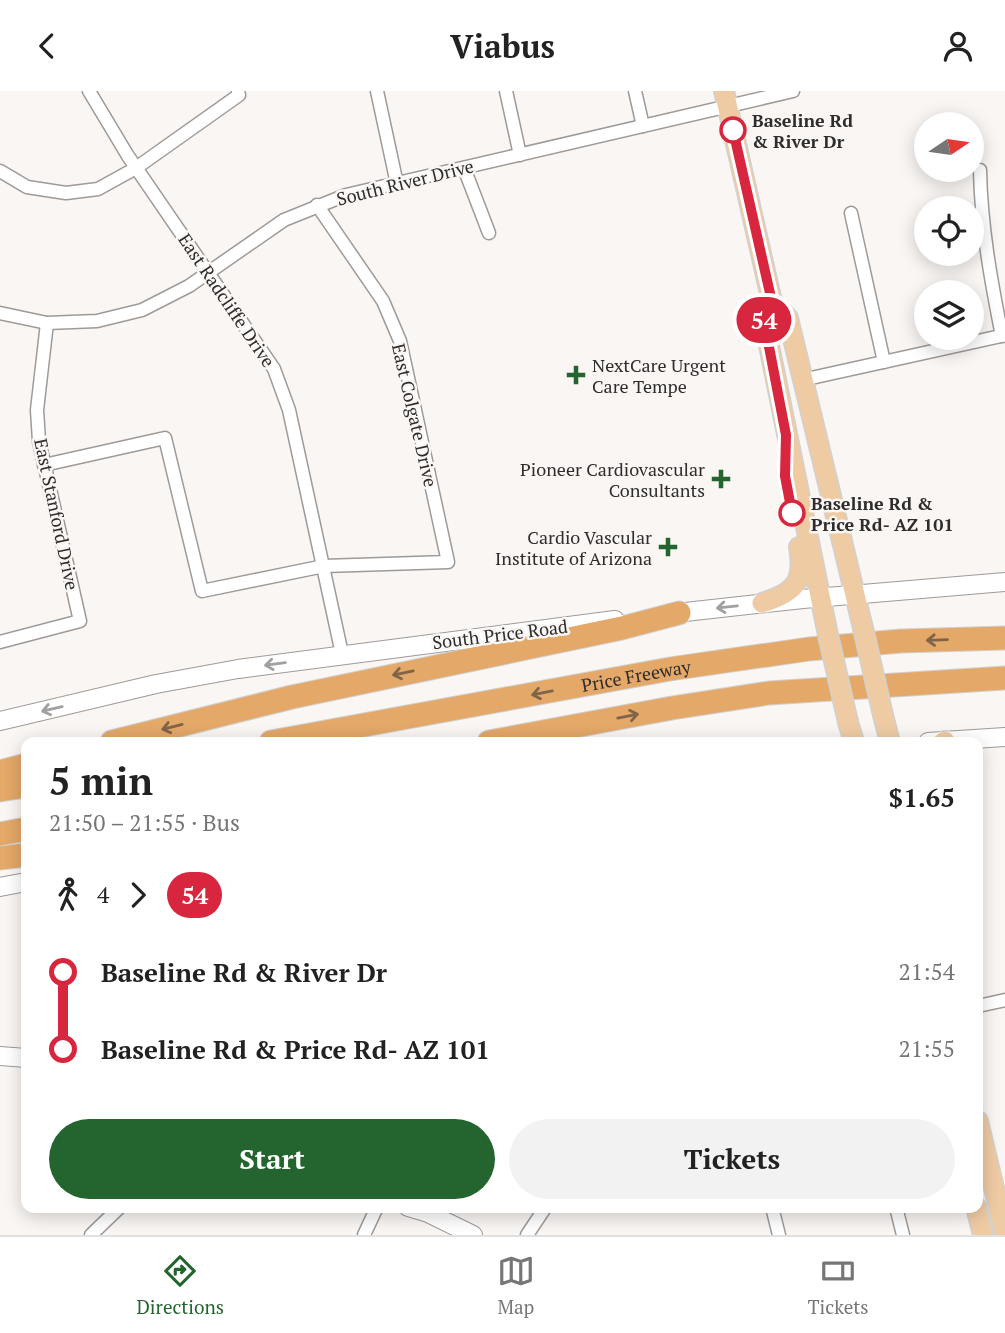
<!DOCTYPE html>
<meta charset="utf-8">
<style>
body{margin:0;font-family:"PT Serif",serif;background:#f2f2f2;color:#222;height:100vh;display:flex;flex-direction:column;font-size:26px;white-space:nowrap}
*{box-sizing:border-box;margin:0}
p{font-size:23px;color:#767676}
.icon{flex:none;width:38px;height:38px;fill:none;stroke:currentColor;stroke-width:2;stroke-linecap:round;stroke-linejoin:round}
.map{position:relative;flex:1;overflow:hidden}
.details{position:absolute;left:21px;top:646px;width:962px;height:476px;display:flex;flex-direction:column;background:#fff;border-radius:14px;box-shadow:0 4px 18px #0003}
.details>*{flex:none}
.badge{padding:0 14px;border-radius:23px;font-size:24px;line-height:46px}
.needle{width:46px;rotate:77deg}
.buttons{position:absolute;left:914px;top:21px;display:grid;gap:14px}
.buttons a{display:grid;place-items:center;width:70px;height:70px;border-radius:50%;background:#fff;box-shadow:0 4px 18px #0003;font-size:35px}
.map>.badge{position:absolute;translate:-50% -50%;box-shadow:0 0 0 4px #fff}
.legs{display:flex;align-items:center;gap:10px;height:77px;padding:0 28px;font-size:23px}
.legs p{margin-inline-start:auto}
.summary{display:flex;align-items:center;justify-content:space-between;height:119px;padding:0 28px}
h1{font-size:38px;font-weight:700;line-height:52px}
.action{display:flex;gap:14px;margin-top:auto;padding:14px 28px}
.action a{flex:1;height:80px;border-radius:42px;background:#24652f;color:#fff;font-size:28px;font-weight:700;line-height:80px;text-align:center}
.action a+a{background:#f2f2f2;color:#222}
ul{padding:0 28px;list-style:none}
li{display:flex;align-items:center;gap:24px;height:77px;font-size:26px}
li i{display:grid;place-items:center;width:10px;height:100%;margin:0 9px;background:currentColor}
li i::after{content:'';width:18px;height:18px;margin:-9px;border:5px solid;border-radius:50%;background:#fff}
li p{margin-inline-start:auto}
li:first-child i{background:linear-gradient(#0000 50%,currentColor 0)}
li:last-child i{background:linear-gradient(currentColor 50%,#0000 0)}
header{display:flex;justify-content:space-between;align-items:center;height:91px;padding:0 28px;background:#fff;font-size:32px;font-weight:700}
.menu{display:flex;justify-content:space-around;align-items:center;height:98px;border-top:2px solid #e0e0e0;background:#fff;font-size:19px;color:#767676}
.menu a{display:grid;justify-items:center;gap:4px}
.menu .selected{color:#24652f}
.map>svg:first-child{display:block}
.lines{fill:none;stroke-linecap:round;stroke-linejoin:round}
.street-casing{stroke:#9e9a98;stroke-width:15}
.secondary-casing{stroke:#9e9a98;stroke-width:20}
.primary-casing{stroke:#d1d1d1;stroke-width:22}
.highway-casing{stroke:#d1d1d1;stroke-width:25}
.street{stroke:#fff;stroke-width:12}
.secondary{stroke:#fff;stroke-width:18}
.primary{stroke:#efcba4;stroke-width:19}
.highway{stroke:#e4a868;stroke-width:23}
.primary-bridge-casing{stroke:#d1d1d1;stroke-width:22;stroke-linecap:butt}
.primary-bridge{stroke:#efcba4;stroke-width:19}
.oneway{stroke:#a1a0a0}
.oneway2{stroke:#806447}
.line-1-casing{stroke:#fff;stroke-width:16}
.line-1{stroke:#d7263d;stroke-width:10}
.stop-1-dot{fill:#fff;stroke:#d7263d;stroke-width:3.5}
.poi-dot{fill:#24652f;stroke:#faf6f4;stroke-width:2.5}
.labels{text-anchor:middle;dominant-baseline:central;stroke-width:5;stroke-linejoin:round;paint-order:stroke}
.stop-label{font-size:18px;font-weight:bold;fill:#2e2d2c;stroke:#faf6f4;text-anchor:start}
.street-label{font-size:18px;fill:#2e2d2c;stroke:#faf6f4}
.poi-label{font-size:18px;fill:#2e2d2c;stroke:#faf6f4;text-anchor:end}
</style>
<header><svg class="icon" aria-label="back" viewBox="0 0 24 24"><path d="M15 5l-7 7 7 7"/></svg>Viabus<svg class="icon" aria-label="person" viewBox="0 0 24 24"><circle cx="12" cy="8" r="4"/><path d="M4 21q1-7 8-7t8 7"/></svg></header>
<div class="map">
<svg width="1005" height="1144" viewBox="0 0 1005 1144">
<rect width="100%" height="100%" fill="#faf6f4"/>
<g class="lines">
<defs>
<g id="street">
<polyline points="89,0 128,65 274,278 289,319 342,563"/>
<polyline points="377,0 397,93"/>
<polyline points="506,0 520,64"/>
<polyline points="635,0 643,35"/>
<polyline points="464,77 489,142"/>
<path d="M980,79C981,135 991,190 1002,245"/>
<polyline points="0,80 27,96 66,102 98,98 136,77 239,4 238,0"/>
<polyline points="851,122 884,271"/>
<polyline points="0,222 47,232 97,230 142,219 189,195 284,129 346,104 793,0"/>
<polyline points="802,289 1005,244"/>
<polyline points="44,374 165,347 202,500 324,475 448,471 400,250 383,210 317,114"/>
<polyline points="0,551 80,530 39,350 37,319 47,232"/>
<polyline points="978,915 1005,909"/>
<polyline points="772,1116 779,1144"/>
<polyline points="896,1116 903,1144"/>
<polyline points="91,1144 120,1116"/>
<polyline points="364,1144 377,1116"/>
<polyline points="527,1144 545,1117"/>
</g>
<g id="secondary">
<polyline points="667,523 803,508 1005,491"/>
<polyline points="0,630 156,593 238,578 615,529"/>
<polyline points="928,651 1005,646"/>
<polyline points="0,796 26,791"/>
<polyline points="0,965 26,967"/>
<polyline points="408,1116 428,1122 473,1144"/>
</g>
<g id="primary">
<polyline points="724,0 772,211 788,227 863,537"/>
<polyline points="772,211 764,230 828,544"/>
<path d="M762,512C795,502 805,491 799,456"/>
<polyline points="883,624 890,651"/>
<polyline points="848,631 854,651"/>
<polyline points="943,651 945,650"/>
<polyline points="978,1030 1005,1143"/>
<polyline points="976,1116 983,1144"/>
</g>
<g id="highway">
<polyline points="112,651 292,606 622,537 679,522"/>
<path id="s1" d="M271,651L670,578L809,558L901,550L1005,547"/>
<polyline points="489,651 672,617 769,602 1005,587"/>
<polyline points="0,681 26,674"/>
<polyline points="0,699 26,695"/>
<polyline points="0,743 26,738"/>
<polyline points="0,767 26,764"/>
</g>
</defs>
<use href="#street" class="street-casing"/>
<use href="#secondary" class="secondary-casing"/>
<use href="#primary" class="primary-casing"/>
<use href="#highway" class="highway-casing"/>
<use href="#street" class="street"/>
<use href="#secondary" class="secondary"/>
<use href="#primary" class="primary"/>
<use href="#highway" class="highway"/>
<defs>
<g id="primary-bridge">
<polyline points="863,537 883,624"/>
<polyline points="828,544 848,631"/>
</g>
</defs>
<use href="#primary-bridge" class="primary-bridge-casing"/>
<use href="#primary-bridge" class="primary-bridge"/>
</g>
<defs><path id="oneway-shaft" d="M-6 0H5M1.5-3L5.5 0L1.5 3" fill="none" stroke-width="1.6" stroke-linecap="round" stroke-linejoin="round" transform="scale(1.75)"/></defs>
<g class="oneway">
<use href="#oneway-shaft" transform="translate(727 516) rotate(174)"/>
<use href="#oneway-shaft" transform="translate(275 573) rotate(172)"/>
<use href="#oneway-shaft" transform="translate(52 618) rotate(167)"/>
</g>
<g class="oneway2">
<use href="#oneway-shaft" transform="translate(937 549) rotate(178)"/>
<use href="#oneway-shaft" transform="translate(403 582) rotate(168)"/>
<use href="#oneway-shaft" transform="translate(542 602) rotate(169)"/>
<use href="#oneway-shaft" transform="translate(628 625) rotate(-11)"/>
<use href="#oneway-shaft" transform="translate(172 636) rotate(166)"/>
</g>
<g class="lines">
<defs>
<polyline id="line-1" points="733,39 772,211 764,230 786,344 785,385 792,422"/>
</defs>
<use href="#line-1" class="line-1-casing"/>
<use href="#line-1" class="line-1"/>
</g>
<g class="stop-1-dot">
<circle cx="733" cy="39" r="12"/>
<circle cx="792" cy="422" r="12"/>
</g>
<g class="poi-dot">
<path d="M572.5 273.5h7v7h7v7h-7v7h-7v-7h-7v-7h7z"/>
<path d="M717.5 377.5h7v7h7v7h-7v7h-7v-7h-7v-7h7z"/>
<path d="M664.5 445.5h7v7h7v7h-7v7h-7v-7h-7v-7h7z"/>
</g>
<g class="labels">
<g class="stop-label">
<text x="752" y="29">Baseline Rd<tspan x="752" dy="21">&amp; River Dr</tspan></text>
<text x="811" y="412">Baseline Rd &amp;<tspan x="811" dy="21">Price Rd- AZ 101</tspan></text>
</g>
<g class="street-label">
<text transform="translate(405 91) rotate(-14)">South River Drive</text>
<text transform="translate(227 209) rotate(56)">East Radcliffe Drive</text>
<text transform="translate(415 324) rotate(77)">East Colgate Drive</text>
<text transform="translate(57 423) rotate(78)">East Stanford Drive</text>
<text transform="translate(500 543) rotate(-7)">South Price Road</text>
<text stroke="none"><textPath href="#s1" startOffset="371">Price Freeway</textPath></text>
</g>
<g class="poi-label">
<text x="592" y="274" text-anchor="start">NextCare Urgent<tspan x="592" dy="21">Care Tempe</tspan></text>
<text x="705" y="378">Pioneer Cardiovascular<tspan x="705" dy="21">Consultants</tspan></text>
<text x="652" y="446">Cardio Vascular<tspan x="652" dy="21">Institute of Arizona</tspan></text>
</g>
</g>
</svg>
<div class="buttons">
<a><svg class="needle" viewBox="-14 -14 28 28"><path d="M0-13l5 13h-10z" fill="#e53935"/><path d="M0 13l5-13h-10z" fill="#767676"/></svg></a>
<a><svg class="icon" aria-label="locate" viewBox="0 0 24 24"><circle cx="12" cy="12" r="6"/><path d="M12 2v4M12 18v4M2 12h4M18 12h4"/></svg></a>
<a><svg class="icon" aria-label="layers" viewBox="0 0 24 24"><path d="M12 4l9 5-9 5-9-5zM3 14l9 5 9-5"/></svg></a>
</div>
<b class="badge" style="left:764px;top:229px;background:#d7263d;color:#fff">54</b>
<section class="details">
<div class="summary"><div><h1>5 min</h1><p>21:50 – 21:55 · Bus</p></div><b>$1.65</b></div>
<div class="legs"><svg class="icon" aria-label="walk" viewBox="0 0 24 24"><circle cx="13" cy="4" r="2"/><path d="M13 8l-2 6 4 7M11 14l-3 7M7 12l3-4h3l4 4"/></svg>4<svg class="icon" aria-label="forward" viewBox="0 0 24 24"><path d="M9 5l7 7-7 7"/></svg><b class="badge" style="background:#d7263d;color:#fff">54</b></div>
<ul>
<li><i style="color:#d7263d"></i><b>Baseline Rd &amp; River Dr</b><p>21:54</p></li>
<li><i style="color:#d7263d"></i><b>Baseline Rd &amp; Price Rd- AZ 101</b><p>21:55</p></li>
</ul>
<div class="action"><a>Start</a><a>Tickets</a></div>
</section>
</div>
<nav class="menu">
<a class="selected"><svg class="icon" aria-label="directions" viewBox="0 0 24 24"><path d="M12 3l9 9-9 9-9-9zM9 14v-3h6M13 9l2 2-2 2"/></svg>Directions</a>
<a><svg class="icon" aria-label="map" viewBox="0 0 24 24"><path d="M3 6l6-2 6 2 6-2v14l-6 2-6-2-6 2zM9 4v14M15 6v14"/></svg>Map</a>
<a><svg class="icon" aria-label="tickets" viewBox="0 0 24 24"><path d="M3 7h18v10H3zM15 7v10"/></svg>Tickets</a>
</nav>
